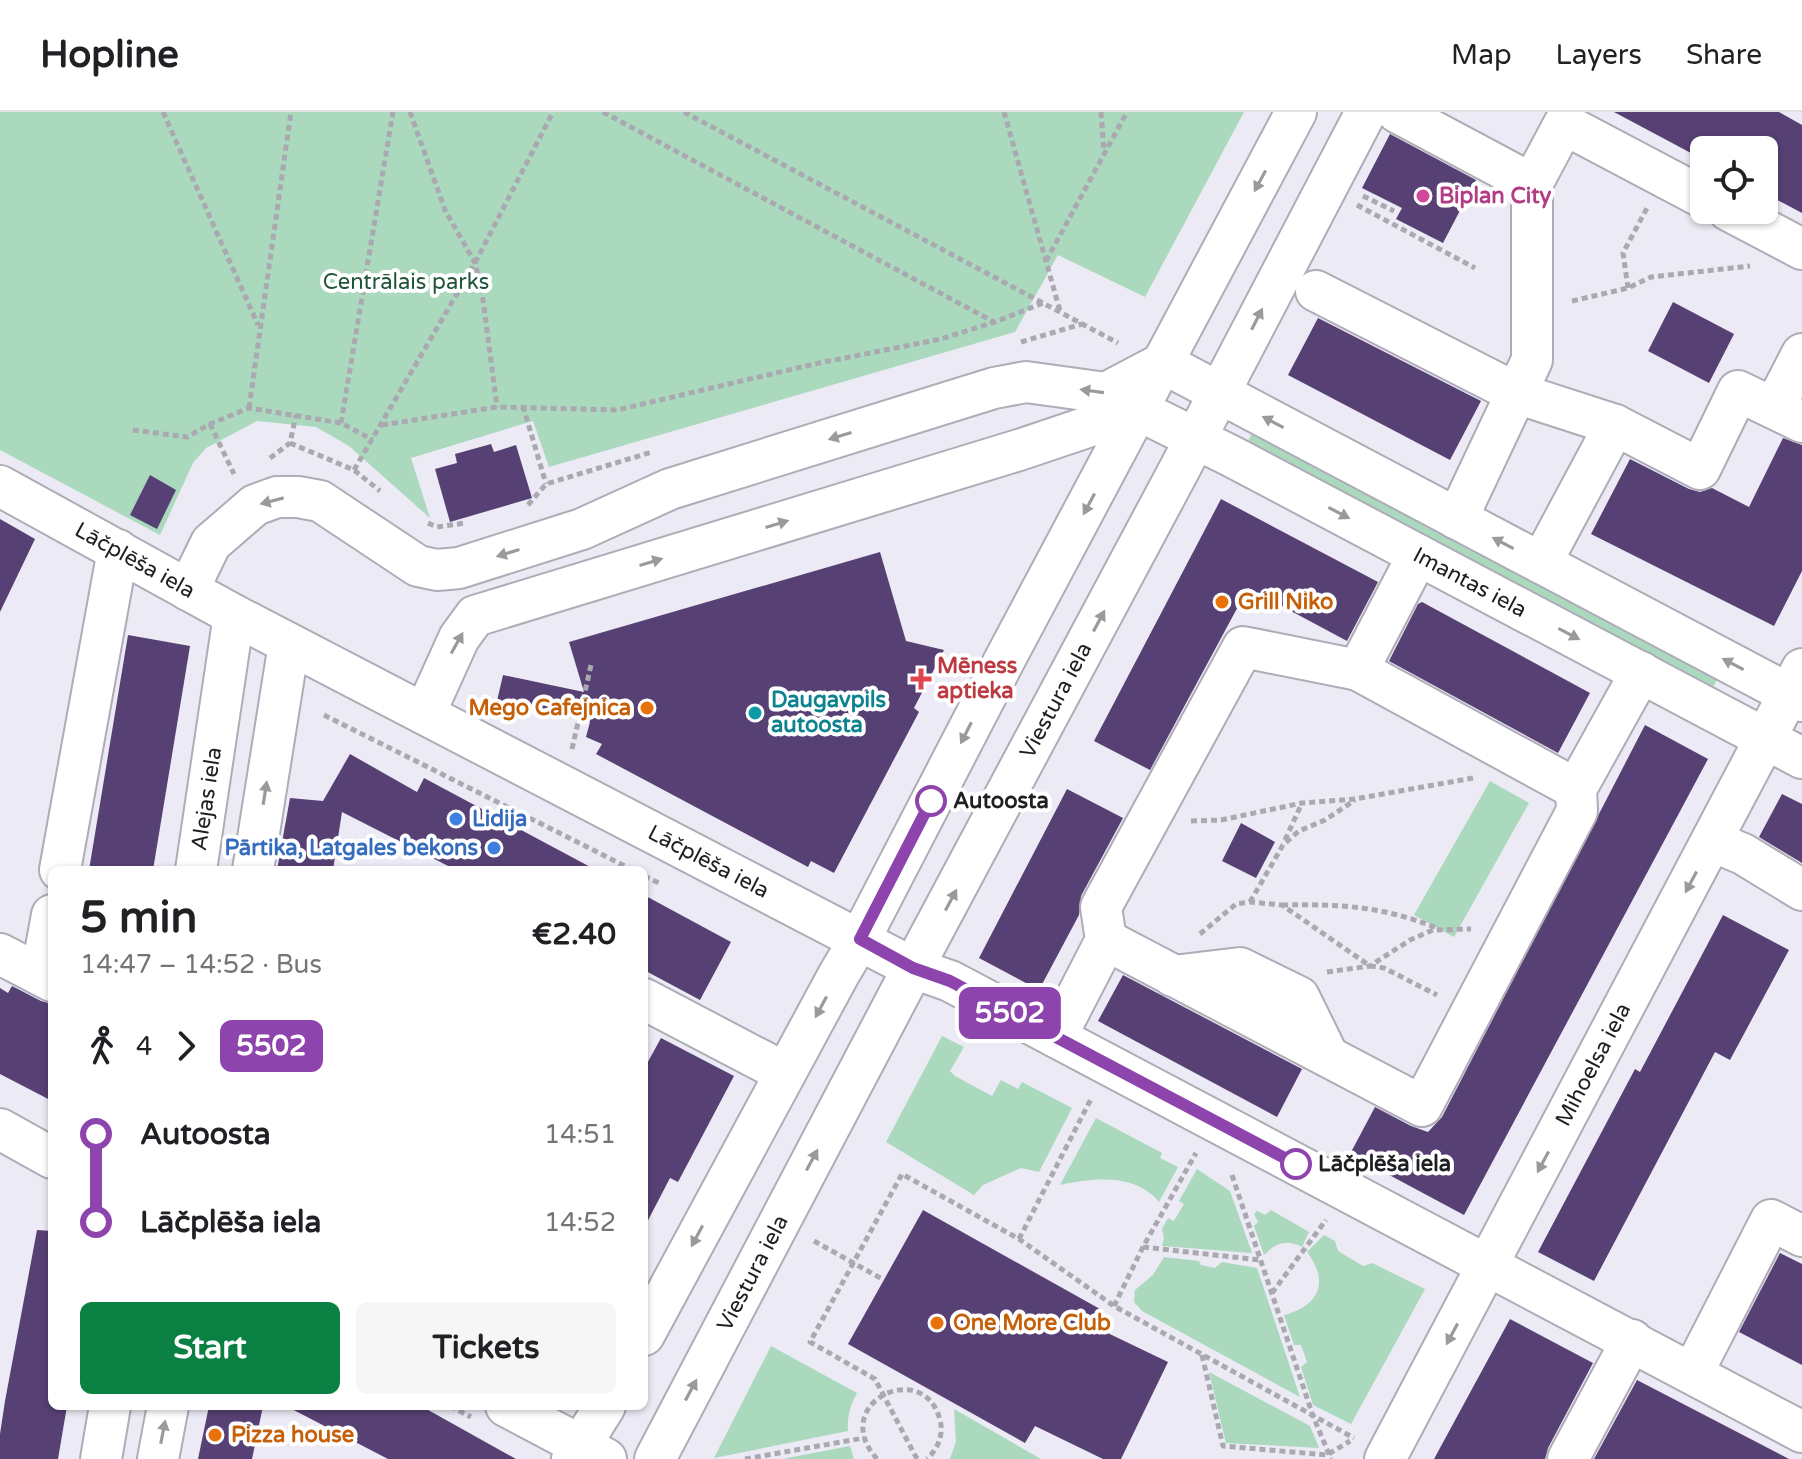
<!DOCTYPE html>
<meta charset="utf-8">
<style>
body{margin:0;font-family:"Varela Round",sans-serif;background:#f6f6f6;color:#202124;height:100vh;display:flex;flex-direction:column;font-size:30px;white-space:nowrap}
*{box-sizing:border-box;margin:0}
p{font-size:26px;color:#757577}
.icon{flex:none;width:44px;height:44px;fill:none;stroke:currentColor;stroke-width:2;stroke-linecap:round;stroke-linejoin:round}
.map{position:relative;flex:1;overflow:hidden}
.sheet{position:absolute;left:48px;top:754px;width:600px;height:544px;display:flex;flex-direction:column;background:#fff;border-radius:12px;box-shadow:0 2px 6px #0004}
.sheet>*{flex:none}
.badge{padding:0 16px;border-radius:12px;font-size:28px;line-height:52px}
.tools{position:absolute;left:1690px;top:24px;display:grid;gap:16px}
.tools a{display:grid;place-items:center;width:88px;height:88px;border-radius:12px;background:#fff;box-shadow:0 2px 6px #0004;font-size:40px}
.map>.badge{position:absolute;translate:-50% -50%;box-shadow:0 0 0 4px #fff}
.legs{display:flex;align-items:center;gap:12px;height:88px;padding:0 32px;font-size:26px}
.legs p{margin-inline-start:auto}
.summary{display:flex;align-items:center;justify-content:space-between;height:136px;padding:0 32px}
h1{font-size:44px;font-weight:700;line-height:60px}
.primary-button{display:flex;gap:16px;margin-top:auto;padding:16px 32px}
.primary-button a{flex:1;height:92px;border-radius:12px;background:#0b8043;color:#fff;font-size:32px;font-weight:700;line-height:92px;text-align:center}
.primary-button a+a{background:#f6f6f6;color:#202124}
ul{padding:0 32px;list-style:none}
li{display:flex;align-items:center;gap:28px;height:88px;font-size:30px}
li i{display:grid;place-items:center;width:12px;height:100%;margin:0 10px;background:currentColor}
li i::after{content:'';width:20px;height:20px;margin:-10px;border:6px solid;border-radius:50%;background:#fff}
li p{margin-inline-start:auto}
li:first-child i{background:linear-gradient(#0000 50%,currentColor 0)}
li:last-child i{background:linear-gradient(currentColor 50%,#0000 0)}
header{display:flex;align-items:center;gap:48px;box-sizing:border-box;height:112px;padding:0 40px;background:#fff;border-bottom:2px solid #e0e0e0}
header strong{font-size:38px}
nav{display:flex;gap:44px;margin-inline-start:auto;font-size:28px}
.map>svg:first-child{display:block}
.green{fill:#aad9bd}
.building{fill:#574074}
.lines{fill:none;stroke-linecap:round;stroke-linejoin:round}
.minor-casing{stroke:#aeacb6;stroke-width:44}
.path{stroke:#aaa8b0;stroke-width:5;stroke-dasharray:6 4;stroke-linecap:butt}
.minor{stroke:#fff;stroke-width:40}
.oneway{fill:#9a9a9c}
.line-1-casing{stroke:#fff;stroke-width:18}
.line-1{stroke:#8e44ad;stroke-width:12}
.hotel-dot{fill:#d1479c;stroke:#fff;stroke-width:3}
.food-dot{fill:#e8710a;stroke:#fff;stroke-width:3}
.health-dot{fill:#e0444e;stroke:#fff;stroke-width:3}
.culture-dot{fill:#0f9aa8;stroke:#fff;stroke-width:3}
.stop-1-dot{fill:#fff;stroke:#8e44ad;stroke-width:4}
.shop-dot{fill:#3f7fe0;stroke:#fff;stroke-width:3}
.labels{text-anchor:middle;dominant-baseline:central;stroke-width:8;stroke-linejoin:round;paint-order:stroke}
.hotel-label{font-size:22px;font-weight:bold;fill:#b23c85;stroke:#fff;text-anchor:start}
.park-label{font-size:22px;fill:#20543a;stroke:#fff}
.street-label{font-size:22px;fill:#1f1e22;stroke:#fff}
.food-label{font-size:22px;font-weight:bold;fill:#c56008;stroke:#fff;text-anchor:start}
.health-label{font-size:22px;font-weight:bold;fill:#be3a42;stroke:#fff;text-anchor:start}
.culture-label{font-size:22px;font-weight:bold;fill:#0d838f;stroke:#fff;text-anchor:start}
.stop-label{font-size:22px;font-weight:bold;fill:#1f1e22;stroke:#fff;text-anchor:start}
.shop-label{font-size:22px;font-weight:bold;fill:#366cbe;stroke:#fff;text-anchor:start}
</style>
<header>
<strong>Hopline</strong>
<nav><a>Map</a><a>Layers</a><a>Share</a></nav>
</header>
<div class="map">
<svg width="1802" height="1347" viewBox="0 0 1802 1347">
<rect width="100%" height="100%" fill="#eceaf4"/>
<g class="green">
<polygon points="0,0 1244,0 1145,185 1058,143 1015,220 549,355 533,309 411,346 430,406 349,334 316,315 257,309 206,336 193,351 160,423 0,338"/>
<polygon points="1252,321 1718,566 1713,575 1246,333"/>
<polygon points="1490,669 1529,691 1454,825 1414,803"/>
<polygon points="942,924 964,935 950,959 955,964 992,984 1001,968 1018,977 1022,970 1072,996 1039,1060 1021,1056 983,1073 974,1083 886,1030"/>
<path d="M1096,1006L1162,1041L1160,1046L1178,1055L1159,1090C1135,1061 1093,1066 1060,1073Z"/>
<polygon points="1197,1057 1230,1079 1252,1141 1162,1134 1164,1126 1162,1117 1168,1106 1174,1109 1184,1092 1179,1089"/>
<path d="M1271,1098L1309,1120L1302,1135C1286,1127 1276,1131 1264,1143L1254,1114L1258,1110L1254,1102L1257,1099L1265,1103Z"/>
<path d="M1324,1123L1335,1129L1338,1139L1363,1154L1372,1151L1425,1177L1351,1312L1313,1293L1301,1255L1307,1250L1301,1233H1294L1284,1203C1319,1194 1330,1170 1307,1140Z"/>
<polygon points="1164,1145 1199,1149 1201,1153 1215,1156 1222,1150 1257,1156 1300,1285 1142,1199 1134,1190 1135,1178 1153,1163"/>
<path d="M771,1234L857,1281C850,1293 847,1305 848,1319L714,1346Z"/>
<polygon points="1209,1260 1310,1314 1319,1336 1226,1331"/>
<polygon points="954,1297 1041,1347 950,1347 956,1329"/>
<polygon points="850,1334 854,1347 782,1347"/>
</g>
<g class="building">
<polygon points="1614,0 1779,0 1802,13 1802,101 1764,81 1764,38 1704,38 1704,48"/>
<polygon points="1390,22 1476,68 1443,131 1396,107 1402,96 1362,76"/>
<polygon points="1673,190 1734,222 1709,271 1648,239"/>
<polygon points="1318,206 1481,289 1450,348 1288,263"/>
<polygon points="1783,326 1802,333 1802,459 1774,514 1591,422 1630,347 1689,377 1700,380 1712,376 1749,395"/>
<polygon points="491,332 494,340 516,333 532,386 450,410 435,357 457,351 455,342"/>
<polygon points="150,363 176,378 157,417 130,403"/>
<polygon points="1221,387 1378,470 1347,529 1248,476 1150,658 1094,629"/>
<polygon points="0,407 35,427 0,500"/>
<polygon points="880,440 906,529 944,538 914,596 919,600 834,761 811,749 808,755 596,642 602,632 586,625 590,610 497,589 503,563 584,580 569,530"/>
<polygon points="1422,490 1590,581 1558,641 1389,549 1418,492"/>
<polygon points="128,523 190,534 153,758 89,758"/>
<polygon points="1645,613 1708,647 1464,1103 1350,1042 1375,995 1411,1014 1428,1020 1442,1005"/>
<polygon points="350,642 417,680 424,666 596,758 456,758 342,700 333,758 277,758 290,686 323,689"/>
<polygon points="1067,677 1123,706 1081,784 1079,803 1039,878 979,846"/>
<polygon points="1782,682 1802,692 1802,751 1759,725"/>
<polygon points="1241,711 1275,730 1256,766 1222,749"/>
<polygon points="644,783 731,830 700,888 644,858"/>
<polygon points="1723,803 1789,838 1730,948 1715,940 1594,1169 1538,1140 1635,957 1640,960"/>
<polygon points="1123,863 1302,957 1277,1005 1098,909"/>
<polygon points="12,874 41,889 52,892 52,989 0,962 0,876 8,881"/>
<polygon points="661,926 734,964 678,1070 670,1066 644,1116 644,957"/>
<polygon points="923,1098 1100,1197 1091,1213 1168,1250 1121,1347 1103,1347 1035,1314 1025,1331 848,1232"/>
<polygon points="37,1118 52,1119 52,1294 67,1294 58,1347 0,1347 0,1322 5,1289"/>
<polygon points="1780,1141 1802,1152 1802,1253 1739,1220"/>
<polygon points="1510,1207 1593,1251 1548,1336 1545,1347 1434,1347"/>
<polygon points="1637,1268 1789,1347 1594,1347"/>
<polygon points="209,1294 263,1294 252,1347 198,1347"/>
<polygon points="286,1294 421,1294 516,1347 388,1347"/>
</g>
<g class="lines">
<defs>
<g id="minor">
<polyline points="1397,0 1532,72"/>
<polyline points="1728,98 1802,137"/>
<polyline points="1316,179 1516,281 1615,313 1700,357 1738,279 1802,310"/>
<polyline points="1163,251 1802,589"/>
<polyline points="1774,296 1802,242"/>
<path id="s1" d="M1138,298L1231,344L1802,646"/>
<path id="s2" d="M0,374L234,503L913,856L950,869L1802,1320"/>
<polyline points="1457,407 1532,248 1532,72 1564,12 1704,86"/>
<polyline points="1541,451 1615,313"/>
<polyline points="188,478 211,431 255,393 277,385 298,385 320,389 418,454 437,458 459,456 582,417 670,377 994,276 1026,270 1106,281 1163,251"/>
<polyline points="1358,558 1418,443"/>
<polyline points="425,601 459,526 475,504 1019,338 1138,298"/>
<polyline points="1712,729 1743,742 1802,778"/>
<polyline points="60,758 118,438"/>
<path id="s3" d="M196,758L234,503"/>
<polyline points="253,758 289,532"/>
<polyline points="1106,828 1422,994 1577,699 1576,677 1641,560"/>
<polyline points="0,842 52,869"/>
<polyline points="41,863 52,803"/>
<polyline points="1173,864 1240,856 1299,885 1328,944"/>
<polyline points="644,887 785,961"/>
<polyline points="1056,925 1106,828 1101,795 1243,535 1358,558 1576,677"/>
<polyline points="0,1017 52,1046"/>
<polyline points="644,1223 839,862 860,827 1005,547 1296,0"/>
<polyline points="1693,1260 1771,1108 1802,1124"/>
<polyline points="506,1294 606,1347"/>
<polyline points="101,1347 110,1294"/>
<polyline points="158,1347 168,1294"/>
<polyline points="572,1347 605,1294"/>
<path id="s4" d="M655,1347L913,856L1179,358L1366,0"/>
<path id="s5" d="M1385,1347L1802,557"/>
<polyline points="1568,1347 1632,1228"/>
</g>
</defs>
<use href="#minor" class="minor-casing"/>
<g class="path">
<polyline points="163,0 258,213"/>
<polyline points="410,0 445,98 475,151 482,180 497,295"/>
<polyline points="603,0 994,210"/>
<polyline points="684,0 1118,231"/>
<polyline points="1004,0 1060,199"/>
<polyline points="1101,0 1104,39"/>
<polyline points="1363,84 1394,99"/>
<polyline points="1357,93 1475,156"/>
<polyline points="1046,149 1127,0"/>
<polyline points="1628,176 1623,141 1647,96"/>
<polyline points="1572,189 1628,176 1651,165 1750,154"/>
<polyline points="1021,230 1082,212"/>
<polyline points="523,294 546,372"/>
<polyline points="249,296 291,0"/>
<polyline points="341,311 393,0"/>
<polyline points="210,312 234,362"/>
<polyline points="382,313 497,295 617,298 819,251 941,227 995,210 1043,191"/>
<polyline points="133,318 187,325 210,312 249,296 341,311 373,328"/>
<polyline points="290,331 354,358 380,379"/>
<polyline points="270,346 290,331 296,303"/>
<polyline points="354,358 475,151 553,0"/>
<polyline points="528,393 546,372 652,340"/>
<polyline points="428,411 437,415 465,411"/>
<polyline points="944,554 959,558"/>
<polyline points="324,603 633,758"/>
<polyline points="572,637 591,553"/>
<polyline points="1191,709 1221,708 1302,691 1355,687 1473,666"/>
<polyline points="1285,728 1302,691"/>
<polyline points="644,764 659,771"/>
<polyline points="1250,790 1283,733 1299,719 1325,708 1355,688"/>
<path d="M1282,793C1341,792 1381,794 1437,816"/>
<polyline points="1200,822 1236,792 1250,790 1282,793 1370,854 1384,856 1437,883"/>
<polyline points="1327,860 1370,854 1410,828 1433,818 1471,817"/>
<polyline points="1232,1063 1313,1304 1331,1347"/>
<polyline points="1019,1127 1092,985"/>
<polyline points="814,1129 884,1168"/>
<polyline points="1143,1135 1260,1148"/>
<polyline points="1272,1181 1326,1108"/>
<polyline points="1114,1194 1143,1135 1196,1041"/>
<polyline points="1202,1243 1223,1334 1327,1343 1350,1329"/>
<polyline points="450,1294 471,1305"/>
<polyline points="745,1347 864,1326"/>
<path d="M877,1347C827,1291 924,1245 940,1308C944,1322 938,1337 927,1347"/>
<polyline points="917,1347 875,1267 810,1230 902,1062 1019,1127 1114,1194 1354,1326"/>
</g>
<use href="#minor" class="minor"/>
</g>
<defs><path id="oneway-solid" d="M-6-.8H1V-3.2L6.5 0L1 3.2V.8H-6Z" transform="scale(2)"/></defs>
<g class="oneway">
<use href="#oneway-solid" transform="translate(1260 69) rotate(118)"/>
<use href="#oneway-solid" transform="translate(1257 207) rotate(-63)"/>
<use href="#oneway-solid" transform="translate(1092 279) rotate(-172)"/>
<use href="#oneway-solid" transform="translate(1273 310) rotate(-152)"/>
<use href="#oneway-solid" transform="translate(840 324) rotate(163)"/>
<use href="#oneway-solid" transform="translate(272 389) rotate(165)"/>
<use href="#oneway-solid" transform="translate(1089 392) rotate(118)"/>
<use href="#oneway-solid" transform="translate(1339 401) rotate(28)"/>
<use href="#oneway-solid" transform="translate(777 412) rotate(-17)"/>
<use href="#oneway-solid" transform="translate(1503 431) rotate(-152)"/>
<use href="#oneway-solid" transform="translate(508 441) rotate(163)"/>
<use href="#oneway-solid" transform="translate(651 450) rotate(-17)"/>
<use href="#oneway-solid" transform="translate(1099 509) rotate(-62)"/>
<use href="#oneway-solid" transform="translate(1569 522) rotate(28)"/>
<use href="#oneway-solid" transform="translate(457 531) rotate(-61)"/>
<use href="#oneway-solid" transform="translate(1733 552) rotate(-152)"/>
<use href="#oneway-solid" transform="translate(966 621) rotate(117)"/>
<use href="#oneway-solid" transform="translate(265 681) rotate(-81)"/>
<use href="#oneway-solid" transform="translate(1691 770) rotate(118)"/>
<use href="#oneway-solid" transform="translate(951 788) rotate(-62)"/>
<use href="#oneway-solid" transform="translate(821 895) rotate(118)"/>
<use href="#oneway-solid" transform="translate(812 1048) rotate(-62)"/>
<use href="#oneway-solid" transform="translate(1543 1050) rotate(118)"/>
<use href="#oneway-solid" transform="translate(697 1124) rotate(118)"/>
<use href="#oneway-solid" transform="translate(1452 1222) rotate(118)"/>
<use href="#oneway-solid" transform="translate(691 1278) rotate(-62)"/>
<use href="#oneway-solid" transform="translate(163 1320) rotate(-79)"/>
</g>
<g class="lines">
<defs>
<polyline id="line-1" points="931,689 860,827 913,856 950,869 1296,1052"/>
</defs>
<use href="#line-1" class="line-1-casing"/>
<use href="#line-1" class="line-1"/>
</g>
<circle class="hotel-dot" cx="1423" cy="84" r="8"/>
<g class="food-dot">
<circle cx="1222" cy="490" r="8"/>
<circle cx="647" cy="596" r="8"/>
<circle cx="937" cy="1211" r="8"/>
<circle cx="215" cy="1323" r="8"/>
</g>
<path class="health-dot" d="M917 555h8v8h8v8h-8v8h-8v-8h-8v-8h8z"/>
<circle class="culture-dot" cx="755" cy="601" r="8"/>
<g class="stop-1-dot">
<circle cx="931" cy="689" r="14"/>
<circle cx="1296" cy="1052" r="14"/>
</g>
<g class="shop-dot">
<circle cx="456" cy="707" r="8"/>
<circle cx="494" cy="736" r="8"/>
</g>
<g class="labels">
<g class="hotel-label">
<text x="1439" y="84">Biplan City</text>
</g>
<g class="park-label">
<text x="406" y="170">Centrālais parks</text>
</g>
<g class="street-label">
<text stroke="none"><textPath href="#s2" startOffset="154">Lāčplēša iela</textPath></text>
<text stroke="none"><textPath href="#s1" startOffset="374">Imantas iela</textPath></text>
<text stroke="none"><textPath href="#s4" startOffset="858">Viestura iela</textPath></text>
<text stroke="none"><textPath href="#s3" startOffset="72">Alejas iela</textPath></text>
<text stroke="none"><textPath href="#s2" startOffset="802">Lāčplēša iela</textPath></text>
<text stroke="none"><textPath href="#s5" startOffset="446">Mihoelsa iela</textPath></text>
<text stroke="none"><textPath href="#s4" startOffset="210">Viestura iela</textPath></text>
</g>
<g class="food-label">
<text x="1238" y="490">Grill Niko</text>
<text x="631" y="596" text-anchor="end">Mego Cafejnica</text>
<text x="953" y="1211">One More Club</text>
<text x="231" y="1323">Pizza house</text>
</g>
<g class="health-label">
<text x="937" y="554">Mēness<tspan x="937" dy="25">aptieka</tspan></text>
</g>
<g class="culture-label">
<text x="771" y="588">Daugavpils<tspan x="771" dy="25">autoosta</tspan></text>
</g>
<g class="stop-label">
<text x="953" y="689">Autoosta</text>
<text x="1318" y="1052">Lāčplēša iela</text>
</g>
<g class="shop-label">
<text x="472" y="707">Lidija</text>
<text x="478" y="736" text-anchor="end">Pārtika, Latgales bekons</text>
</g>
</g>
</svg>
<div class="tools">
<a><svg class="icon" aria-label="locate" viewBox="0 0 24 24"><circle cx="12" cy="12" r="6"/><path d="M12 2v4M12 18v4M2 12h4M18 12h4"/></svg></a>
</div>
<b class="badge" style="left:1010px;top:901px;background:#8e44ad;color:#fff">5502</b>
<section class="sheet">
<div class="summary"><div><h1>5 min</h1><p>14:47 – 14:52 · Bus</p></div><b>€2.40</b></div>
<div class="legs"><svg class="icon" aria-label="walk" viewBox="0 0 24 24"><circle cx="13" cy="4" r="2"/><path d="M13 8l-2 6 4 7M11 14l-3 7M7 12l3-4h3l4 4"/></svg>4<svg class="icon" aria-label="forward" viewBox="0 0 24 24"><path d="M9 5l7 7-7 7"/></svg><b class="badge" style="background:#8e44ad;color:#fff">5502</b></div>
<ul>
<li><i style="color:#8e44ad"></i><b>Autoosta</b><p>14:51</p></li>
<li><i style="color:#8e44ad"></i><b>Lāčplēša iela</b><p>14:52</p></li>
</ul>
<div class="primary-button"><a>Start</a><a>Tickets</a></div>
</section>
</div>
